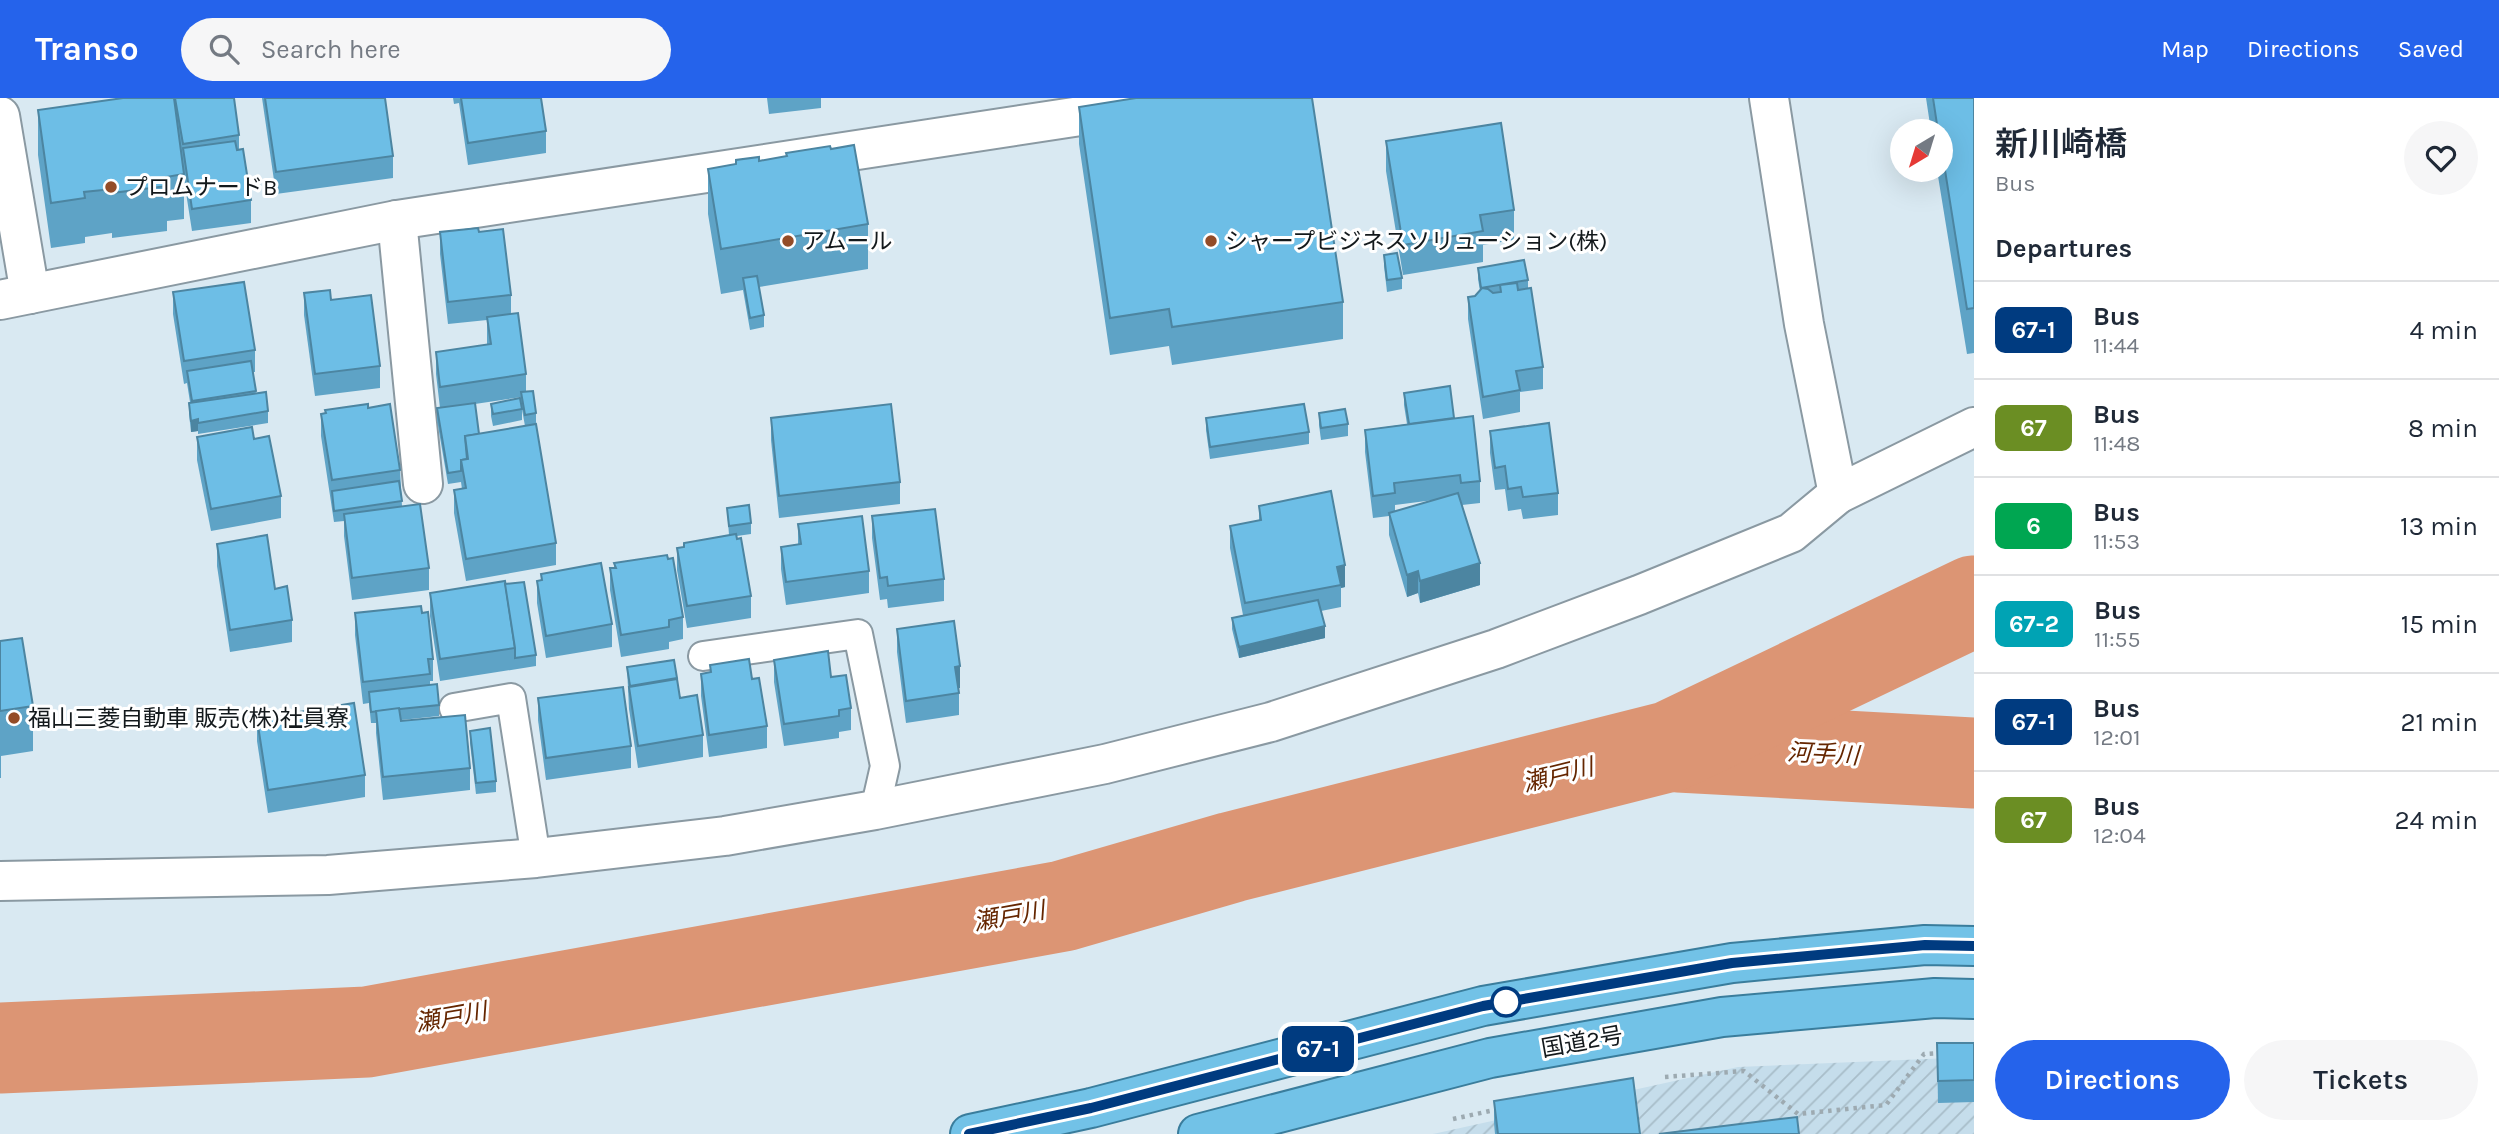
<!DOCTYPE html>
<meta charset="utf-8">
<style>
body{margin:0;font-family:Karla,"Noto Sans JP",sans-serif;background:#f6f6f7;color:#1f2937;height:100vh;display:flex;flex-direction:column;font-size:26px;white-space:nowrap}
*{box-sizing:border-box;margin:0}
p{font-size:23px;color:#747a83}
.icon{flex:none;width:38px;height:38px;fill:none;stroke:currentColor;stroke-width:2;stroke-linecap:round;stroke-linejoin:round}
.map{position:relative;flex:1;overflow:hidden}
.sheet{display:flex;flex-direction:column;background:#fff;width:525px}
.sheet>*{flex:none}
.badge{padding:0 14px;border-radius:10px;font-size:24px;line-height:46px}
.needle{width:46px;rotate:218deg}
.fabs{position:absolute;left:1890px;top:21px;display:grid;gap:14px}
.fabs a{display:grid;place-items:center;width:63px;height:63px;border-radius:50%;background:#fff;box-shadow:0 7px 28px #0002;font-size:35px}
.map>.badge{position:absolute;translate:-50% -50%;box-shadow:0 0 0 4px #fff}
h2{padding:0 21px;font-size:26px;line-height:63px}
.round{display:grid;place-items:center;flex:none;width:74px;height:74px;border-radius:37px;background:#f6f6f7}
.head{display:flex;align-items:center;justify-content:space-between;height:119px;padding:0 21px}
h1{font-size:33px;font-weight:600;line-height:52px}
.action{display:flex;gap:14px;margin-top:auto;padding:14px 21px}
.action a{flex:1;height:80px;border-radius:42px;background:#2563eb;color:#fff;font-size:28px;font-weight:600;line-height:80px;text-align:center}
.action a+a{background:#f6f6f7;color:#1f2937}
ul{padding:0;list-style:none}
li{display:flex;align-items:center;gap:21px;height:98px;padding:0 21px;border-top:2px solid #e0e1e3}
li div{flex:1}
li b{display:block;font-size:26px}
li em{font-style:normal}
li .badge{min-width:77px;font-weight:700;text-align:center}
header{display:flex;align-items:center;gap:42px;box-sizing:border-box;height:98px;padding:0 35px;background:#2563eb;color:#fff}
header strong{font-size:33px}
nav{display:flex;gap:38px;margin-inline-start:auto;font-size:24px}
.search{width:490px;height:63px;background:#f6f6f7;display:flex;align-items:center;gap:18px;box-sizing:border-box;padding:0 24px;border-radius:38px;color:#747a83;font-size:26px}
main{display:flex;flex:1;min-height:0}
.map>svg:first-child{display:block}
.industrial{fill:url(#industrial-furrows)}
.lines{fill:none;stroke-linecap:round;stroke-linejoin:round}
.river{stroke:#dc9574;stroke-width:91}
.service-casing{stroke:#8a99a2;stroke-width:32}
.minor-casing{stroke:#8a99a2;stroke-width:42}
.trunk-casing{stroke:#3a7d9c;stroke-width:42}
.path{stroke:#9daab1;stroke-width:4.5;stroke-dasharray:3.5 5;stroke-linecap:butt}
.service{stroke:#fff;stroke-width:28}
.minor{stroke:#fff;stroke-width:38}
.trunk{stroke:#72c2e7;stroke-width:38}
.wall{fill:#5ea3c6;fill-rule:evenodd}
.shaded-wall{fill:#4c85a1}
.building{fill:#6dbee6;stroke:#4c85a1;stroke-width:2}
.line-casing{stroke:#fff;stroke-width:16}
.line{stroke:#003b80;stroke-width:10}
.poi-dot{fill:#934c28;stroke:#fff;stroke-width:2.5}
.stop-dot{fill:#fff;stroke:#003b80;stroke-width:3.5}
.labels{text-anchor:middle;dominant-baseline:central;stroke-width:6;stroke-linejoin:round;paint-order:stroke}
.poi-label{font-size:23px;fill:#13191c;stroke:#fff;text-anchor:start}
.street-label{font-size:23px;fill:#13191c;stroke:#fff}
.water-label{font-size:24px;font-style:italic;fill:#652600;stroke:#fff}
</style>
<header>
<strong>Transo</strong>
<div class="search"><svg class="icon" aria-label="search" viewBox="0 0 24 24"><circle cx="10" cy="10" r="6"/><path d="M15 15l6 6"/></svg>Search here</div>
<nav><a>Map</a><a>Directions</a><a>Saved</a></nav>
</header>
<main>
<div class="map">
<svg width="1974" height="1036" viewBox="0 0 1974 1036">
<defs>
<pattern id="industrial-furrows" width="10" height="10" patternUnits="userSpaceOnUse" patternTransform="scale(1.75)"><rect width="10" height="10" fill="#c5ddeb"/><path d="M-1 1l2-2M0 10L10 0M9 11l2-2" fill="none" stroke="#a8bdc9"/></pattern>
</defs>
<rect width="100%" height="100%" fill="#d9e9f2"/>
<polygon class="industrial" points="1974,959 1974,1036 1433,1036 1738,969"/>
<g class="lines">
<g class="river">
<polyline points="1679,649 1974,665"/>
<polyline points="0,950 367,934 1063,808 1232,759 1671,648 1974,503"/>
</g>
<defs>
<g id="service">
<polyline points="703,558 858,536 885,668 875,712"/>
<polyline points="454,610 511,600 536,760"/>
</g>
<g id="minor">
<polyline points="1769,0 1804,226 1838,396 1974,329"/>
<polyline points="0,18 30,196"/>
<polyline points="397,122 423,386"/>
<polyline points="0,202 397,122 1199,0"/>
<polyline points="0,783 328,777 536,760 725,738 875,712 1105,666 1271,624 1496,551 1639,497 1791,435 1838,396"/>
</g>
<g id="trunk">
<polyline points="970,1036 1091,1010 1483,908 1732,865 1925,847 1974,848"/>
<polyline points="1198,1036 1490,960 1722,919 1935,900 1974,901"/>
</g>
</defs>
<use href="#service" class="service-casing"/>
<use href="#minor" class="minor-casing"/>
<use href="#trunk" class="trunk-casing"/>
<g class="path">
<polyline points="1665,979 1744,973 1798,1016 1886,1007 1924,956 1941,955"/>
<polyline points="1453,1021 1499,1011"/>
</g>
<use href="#service" class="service"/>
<use href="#minor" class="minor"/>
<use href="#trunk" class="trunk"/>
</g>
<g class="wall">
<polygon points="123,0 234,0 239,37 239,51 251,102 251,125 192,133 184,82 184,121 167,123 167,133 112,140 112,135 85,139 85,145 51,150 38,57 38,12"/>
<polygon points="262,0 385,0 393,58 393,80 276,96"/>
<polygon points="453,0 541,0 546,33 546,55 468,67 459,5 454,6"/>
<polygon points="767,0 821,0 821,10 769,16"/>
<polygon points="1926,0 1974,0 1974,255 1967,256 1937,72 1941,72 1941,33 1931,33"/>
<polygon points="1079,9 1343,204 1343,241 1172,267 1169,248 1110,257 1079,46"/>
<polygon points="1386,43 1514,112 1514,142 1483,147 1483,164 1403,177 1386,73"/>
<polygon points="831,51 868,126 868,171 759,189 764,217 764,229 750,232 743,192 721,196 708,116 708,71 736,66 736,62 759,63"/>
<path d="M440,134H479L511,197V216L526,276V294L536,315V326L556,445V467L466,483L454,415V392L462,391L461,384L448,386L437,322V310H440L436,276V254L487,247V222L448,226L440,156ZM521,299V306L525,328L479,336L475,306Z"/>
<polygon points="1384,157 1402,180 1402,191 1387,194 1384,168"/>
<polygon points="1478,170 1528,182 1528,190 1543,269 1543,291 1520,294 1520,314 1483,321 1468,221 1468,199 1475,198 1480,193 1478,181"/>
<polygon points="173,194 255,252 255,274 253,274 256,296 268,313 268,325 198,336 198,333 191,334 189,316 189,305 190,304 187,285 184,286 173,216"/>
<polygon points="304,195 331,202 380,268 380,290 315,298 304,217"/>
<path d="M1404,295L1454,321L1480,383V405L1462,407L1480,487L1420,505L1418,495L1407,499L1389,437V418L1373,420L1365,354V332L1407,326L1404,307ZM1434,402L1395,414V407Z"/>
<polygon points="491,306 522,311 522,322 493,328 491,318"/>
<polygon points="368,310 400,372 402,408 429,470 429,492 352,502 344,438 344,423 334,424 321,338 321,316"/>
<polygon points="1319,315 1348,326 1348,338 1321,342 1319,327"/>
<polygon points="771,320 900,384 900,406 779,420 771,342"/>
<polygon points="1206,320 1309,334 1309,346 1210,361 1206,332"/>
<polygon points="1490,333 1558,395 1558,417 1523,421 1521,411 1508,413 1505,391 1495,392 1490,355"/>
<polygon points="197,339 254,341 281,398 281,420 211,433 197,362"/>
<polygon points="1259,408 1345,489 1341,490 1341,509 1321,513 1325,540 1239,560 1232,531 1232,520 1243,517 1230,450 1230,428 1259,422"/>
<polygon points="727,410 751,425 751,436 737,438 751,498 751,520 687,530 677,472 677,450 684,449 684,445 729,437"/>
<polygon points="872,418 944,481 944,503 888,510 887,501 880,502 872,440"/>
<polygon points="798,426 869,473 869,495 786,507 781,471 781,449 798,446"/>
<polygon points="217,446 275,491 292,522 292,544 230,554 217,468"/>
<polygon points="614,465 683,519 683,541 669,544 669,551 621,559 610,492 610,470 614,470"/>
<polygon points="541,476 612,526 612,549 546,560 537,505 537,483 541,482"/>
<polygon points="505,486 536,557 536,568 440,583 430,518 430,495"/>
<polygon points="355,515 433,561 433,583 430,583 430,587 439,607 439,618 401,622 470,670 470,692 383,702 376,635 376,625 371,625 369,605 363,606 355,537"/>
<polygon points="897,531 960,590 959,590 959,617 906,625 897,554"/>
<polygon points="0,543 33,608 33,653 1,658 1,680 0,680"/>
<polygon points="774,562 831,579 851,610 851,632 839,634 839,640 784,648 774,584"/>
<polygon points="710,567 752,581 767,628 767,650 709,659 701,598 701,576 710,574"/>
<polygon points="627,569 680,600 703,637 703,659 638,670 629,611"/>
<polygon points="538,600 631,648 631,670 546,682 538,622"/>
<polygon points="257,621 365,677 365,699 268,715 257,643"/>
<polygon points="470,633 496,683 496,694 476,696 470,645"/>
<polygon points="1937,945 1974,945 1974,1004 1938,1005"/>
<polygon points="1494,1003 1640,1036 1495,1036 1494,1025"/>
</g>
<g class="shaded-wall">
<polygon points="198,321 198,333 191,334 191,323"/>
<polygon points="1480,465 1480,487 1420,505 1420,483"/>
<polygon points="1345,467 1345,489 1341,490 1337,469"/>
<polygon points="1418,473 1418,495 1407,499 1407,477"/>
<polygon points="1325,528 1325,540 1239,560 1239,549"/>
<polygon points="960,568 960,590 955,591 955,569"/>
</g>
<g class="building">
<polygon points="123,0 174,0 184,76 166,79 167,88 112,95 112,91 84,94 85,100 51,105 38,12"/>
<polygon points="175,0 234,0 239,37 183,46"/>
<polygon points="265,0 385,0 393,58 276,74"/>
<polygon points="461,0 541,0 546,33 468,45"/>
<polygon points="1136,0 1312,0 1343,204 1172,229 1169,211 1110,220 1079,9"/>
<polygon points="1933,0 1974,0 1974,210 1967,211 1941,47 1941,33 1938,33"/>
<polygon points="1501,25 1514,112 1480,117 1483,133 1403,147 1386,43"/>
<polygon points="235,43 237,52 243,51 251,102 192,111 183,50"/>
<polygon points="854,47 868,126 721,151 708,71 736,66 736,62 759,59 759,63 787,58 786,55 830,48 831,51"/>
<polygon points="478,130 479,134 503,131 511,197 448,204 440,134"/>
<polygon points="1397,155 1402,180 1387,182 1384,157"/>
<polygon points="1524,162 1528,182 1481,190 1478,170"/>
<polygon points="757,178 764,217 750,220 743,180"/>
<polygon points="244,184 255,252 184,263 173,194"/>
<polygon points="1517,185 1518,192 1531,190 1543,269 1516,273 1520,292 1483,299 1468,199 1475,198 1482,190 1488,191 1493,195 1501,194 1500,187"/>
<polygon points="330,192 331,202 371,197 380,268 315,276 304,195"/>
<polygon points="518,215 526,276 440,289 436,254 491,246 487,219"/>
<polygon points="251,263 256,293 192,303 187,273"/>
<polygon points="1450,288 1454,320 1409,326 1404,295"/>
<polygon points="533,293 536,315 525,317 521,294"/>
<polygon points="266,294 268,313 198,325 198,321 191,323 189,305"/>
<polygon points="520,300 522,311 493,316 491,306"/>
<polygon points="475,305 479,336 465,338 467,361 461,362 461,373 448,375 437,310"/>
<polygon points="368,306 368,310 390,306 400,372 332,382 321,316 326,315 325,312"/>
<polygon points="891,306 900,384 779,398 771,320"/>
<polygon points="1304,306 1309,334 1210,349 1206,320"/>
<polygon points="1345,311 1348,326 1321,330 1319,315"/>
<polygon points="1473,318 1480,383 1461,385 1460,377 1394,385 1395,395 1373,398 1365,332"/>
<polygon points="1549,325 1558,395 1523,399 1521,389 1508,391 1505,368 1495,370 1490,333"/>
<polygon points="536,326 556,445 466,461 454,392 466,390 461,362 468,361 465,338"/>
<polygon points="252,329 254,341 269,338 281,398 211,411 197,339"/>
<polygon points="399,383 402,403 334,413 332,393"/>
<polygon points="1331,393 1345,467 1337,469 1341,487 1245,505 1230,428 1261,422 1259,408"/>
<polygon points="1458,395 1480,465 1420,483 1418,473 1407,477 1389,415"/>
<polygon points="420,406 429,470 352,480 344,416"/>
<polygon points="749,407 751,425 729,428 727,410"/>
<polygon points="935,411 944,481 888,488 887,479 880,480 872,418"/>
<polygon points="862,418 869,473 786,484 781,449 801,446 798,426"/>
<polygon points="736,436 737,441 741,440 751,498 687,508 677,450 684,449 684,445"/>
<polygon points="267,437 275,491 287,488 292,522 230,532 217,446"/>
<polygon points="667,457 668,461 673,460 683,519 669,522 669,529 621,537 610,470 616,470 614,465"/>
<polygon points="601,465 612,526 546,538 537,483 542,482 541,476"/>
<polygon points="505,483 515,550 440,561 430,495"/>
<polygon points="524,484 536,557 515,560 515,550 505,486"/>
<polygon points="1318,502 1325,528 1239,549 1232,520"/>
<polygon points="421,508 422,515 428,514 433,561 428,561 430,576 363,584 355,515"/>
<polygon points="954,523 960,568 955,569 959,595 906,603 897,531"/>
<polygon points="22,540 33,608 0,613 0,543"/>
<polygon points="828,553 831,579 846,577 851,610 839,612 839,618 784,626 774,562"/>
<polygon points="749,561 752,581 759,580 767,628 709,637 701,576 711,574 710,567"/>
<polygon points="674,562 677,580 630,588 627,569"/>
<polygon points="677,581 680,600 697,597 703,637 638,648 629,589"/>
<polygon points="437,586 439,607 371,614 369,594"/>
<polygon points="623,589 631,648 546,660 538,600"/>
<polygon points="354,605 365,677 268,692 257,621"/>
<polygon points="399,610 401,623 465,617 470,670 383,679 376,613"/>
<polygon points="490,630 496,683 476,685 470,633"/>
<polygon points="1937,945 1974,945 1974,982 1938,983"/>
<polygon points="1633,980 1640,1036 1498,1036 1494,1003"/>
<polygon points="1797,1019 1799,1036 1659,1036"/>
</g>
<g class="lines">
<defs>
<polyline id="line" points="969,1036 1091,1010 1483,908 1732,865 1925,847 1974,848"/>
</defs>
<use href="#line" class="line-casing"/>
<use href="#line" class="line"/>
</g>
<g class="poi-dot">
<circle cx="111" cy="89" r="7"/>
<circle cx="788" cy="143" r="7"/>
<circle cx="1211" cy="143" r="7"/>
<circle cx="14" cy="620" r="7"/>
</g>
<circle class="stop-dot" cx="1506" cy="904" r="14"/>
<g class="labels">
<g class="poi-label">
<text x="125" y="89">プロムナードB</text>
<text x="802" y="143">アムール</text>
<text x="1225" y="143">シャープビジネスソリューション(株)</text>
<text x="28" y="620">福山三菱自動車 販売(株)社員寮</text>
</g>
<g class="street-label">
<text transform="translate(1582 944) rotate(-10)">国道2号</text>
</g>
<g class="water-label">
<text transform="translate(1823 656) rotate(3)">河手川</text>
<text transform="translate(1558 677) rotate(-14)">瀬戸川</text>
<text transform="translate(1009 818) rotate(-10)">瀬戸川</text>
<text transform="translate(451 919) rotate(-10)">瀬戸川</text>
</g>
</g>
</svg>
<div class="fabs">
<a><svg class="needle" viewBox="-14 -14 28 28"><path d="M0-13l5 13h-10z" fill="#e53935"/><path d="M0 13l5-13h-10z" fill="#747a83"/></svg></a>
</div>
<b class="badge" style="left:1318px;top:951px;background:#003b80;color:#fff">67-1</b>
</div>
<section class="sheet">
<div class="head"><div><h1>新川崎橋</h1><p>Bus</p></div><a class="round"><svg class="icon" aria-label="heart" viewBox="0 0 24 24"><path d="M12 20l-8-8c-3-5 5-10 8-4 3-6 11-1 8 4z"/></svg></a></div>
<h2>Departures</h2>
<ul>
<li><span class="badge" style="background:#003b80;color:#fff">67-1</span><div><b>Bus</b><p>11:44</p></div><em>4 min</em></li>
<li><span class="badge" style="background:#6b8e23;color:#fff">67</span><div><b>Bus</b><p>11:48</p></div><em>8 min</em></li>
<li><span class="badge" style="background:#00a651;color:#fff">6</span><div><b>Bus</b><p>11:53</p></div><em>13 min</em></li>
<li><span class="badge" style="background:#00a3b4;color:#fff">67-2</span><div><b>Bus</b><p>11:55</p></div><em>15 min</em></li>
<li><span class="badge" style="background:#003b80;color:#fff">67-1</span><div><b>Bus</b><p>12:01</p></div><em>21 min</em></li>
<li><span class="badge" style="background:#6b8e23;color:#fff">67</span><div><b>Bus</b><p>12:04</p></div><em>24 min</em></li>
</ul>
<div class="action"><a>Directions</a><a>Tickets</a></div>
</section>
</main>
